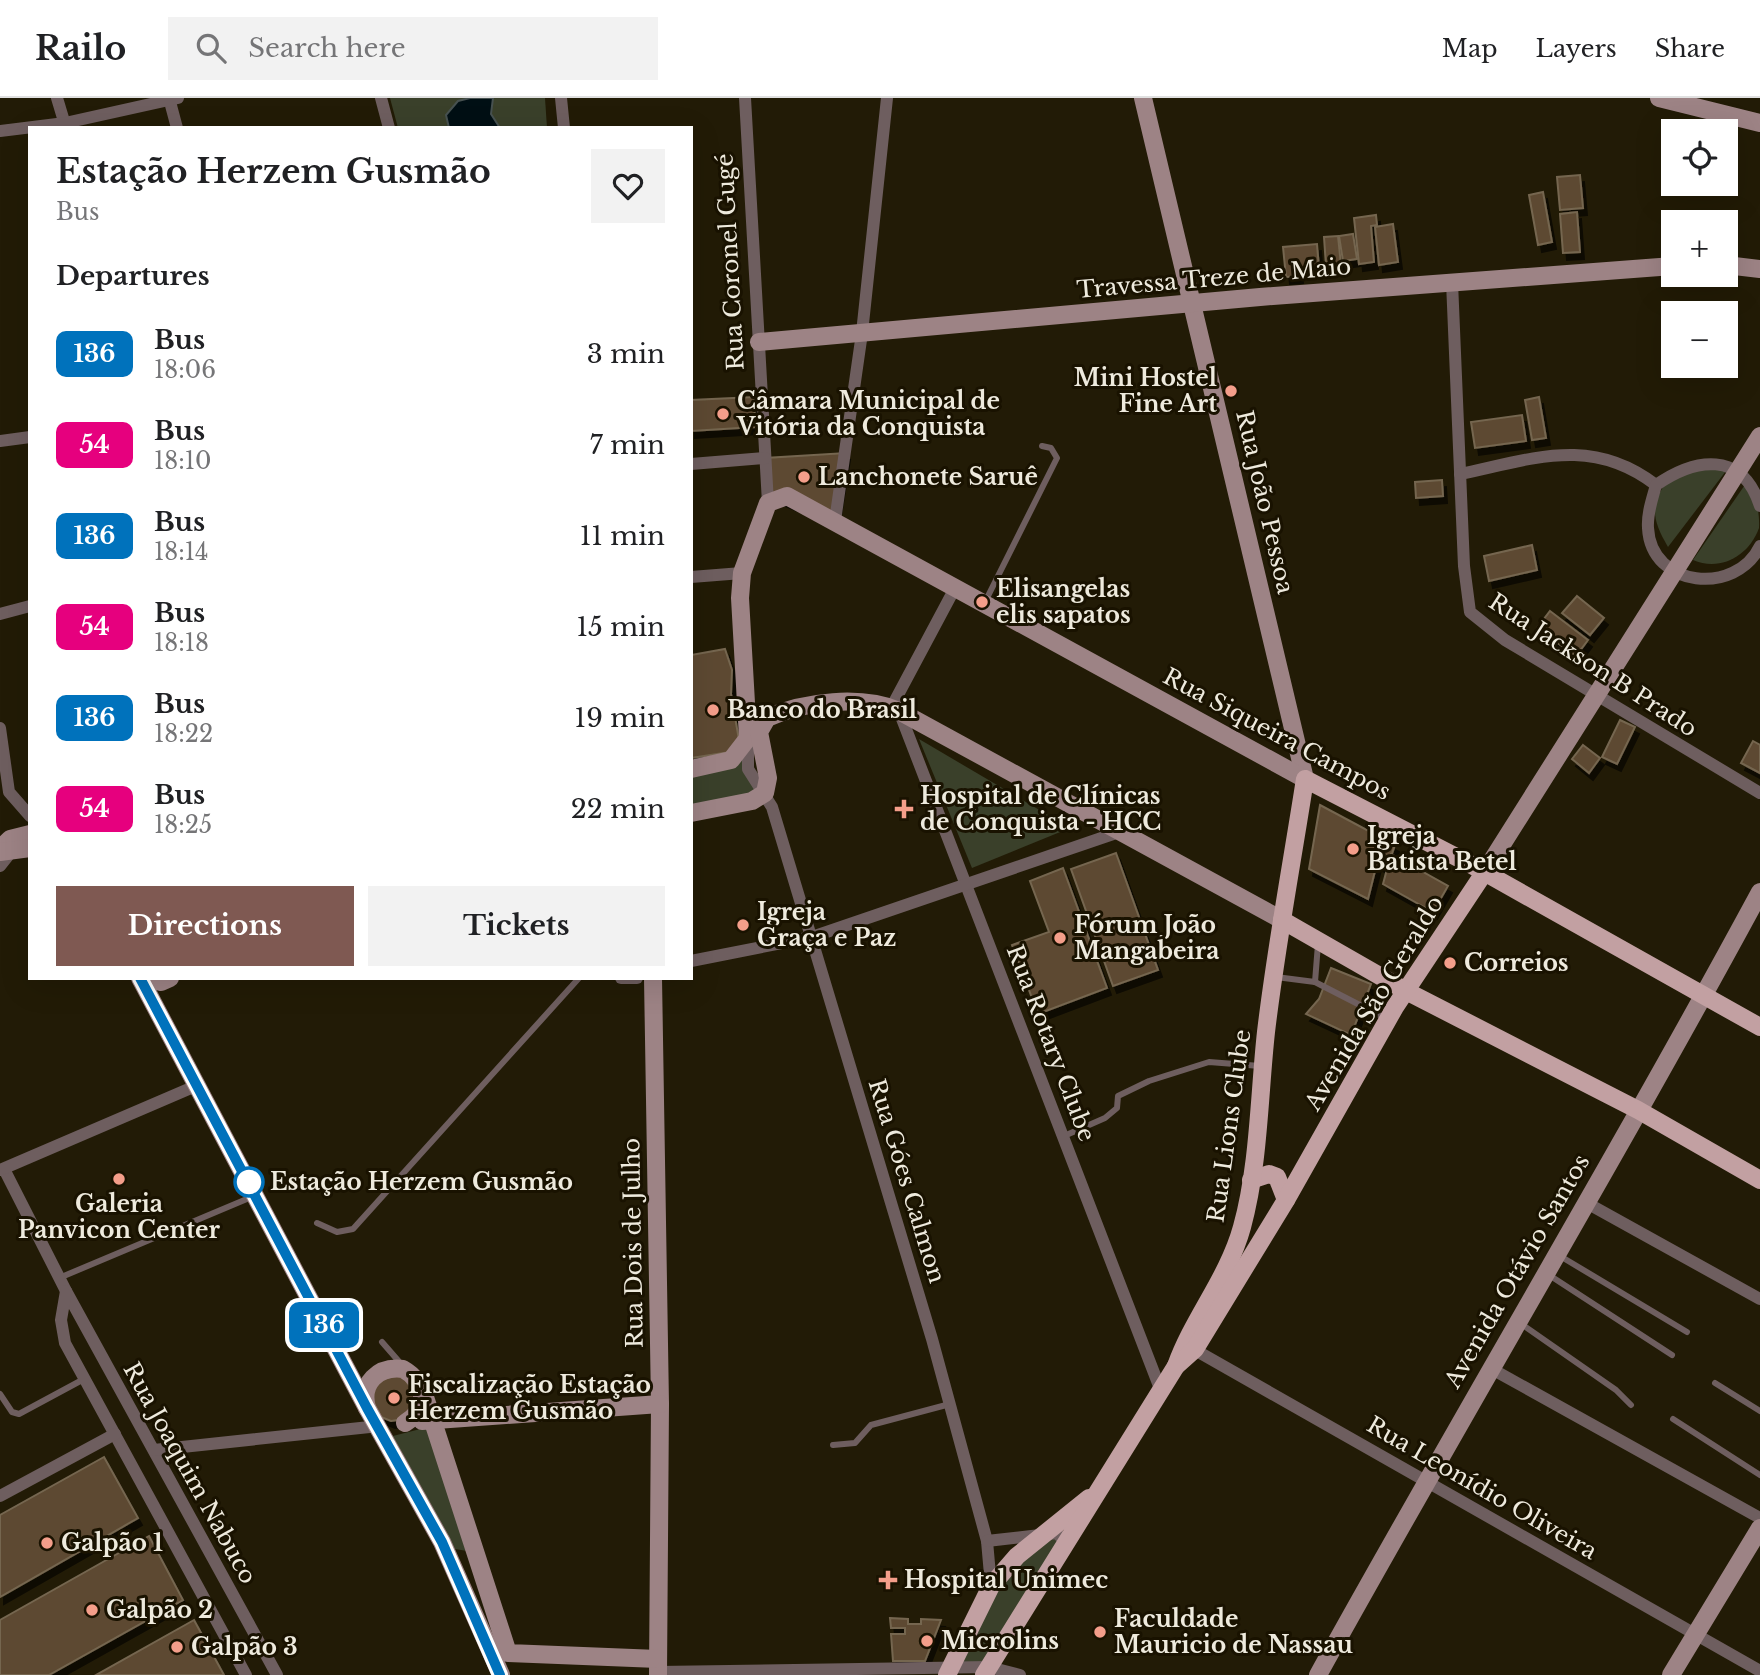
<!DOCTYPE html>
<meta charset="utf-8">
<style>
body{margin:0;font-family:"Libre Baskerville",serif;background:#f2f2f2;color:#202124;height:100vh;display:flex;flex-direction:column;font-size:26px;white-space:nowrap}
*{box-sizing:border-box;margin:0}
p{font-size:23px;color:#757577}
.icon{flex:none;width:38px;height:38px;fill:none;stroke:currentColor;stroke-width:2;stroke-linecap:round;stroke-linejoin:round}
.map{position:relative;flex:1;overflow:hidden}
.panel{position:absolute;left:28px;top:28px;width:665px;height:854px;display:flex;flex-direction:column;background:#fff;border-radius:0px;box-shadow:0 7px 28px #0002}
.panel>*{flex:none}
.badge{padding:0 14px;border-radius:10px;font-size:24px;line-height:46px}
.buttons{position:absolute;left:1661px;top:21px;display:grid;gap:14px}
.buttons a{display:grid;place-items:center;width:77px;height:77px;border-radius:0px;background:#fff;box-shadow:0 7px 28px #0002;font-size:35px}
.map>.badge{position:absolute;translate:-50% -50%;box-shadow:0 0 0 4px #fff}
h2{padding:0 28px;font-size:26px;line-height:63px}
.round{display:grid;place-items:center;flex:none;width:74px;height:74px;border-radius:0px;background:#f2f2f2}
.head{display:flex;align-items:center;justify-content:space-between;height:119px;padding:0 28px}
h1{font-size:33px;font-weight:700;line-height:52px}
.button{display:flex;gap:14px;margin-top:auto;padding:14px 28px}
.button a{flex:1;height:80px;border-radius:0px;background:#7f5952;color:#fff;font-size:28px;font-weight:700;line-height:80px;text-align:center}
.button a+a{background:#f2f2f2;color:#202124}
ul{padding:0;list-style:none}
li{display:flex;align-items:center;gap:21px;height:91px;padding:0 28px}
li div{flex:1}
li b{display:block;font-size:26px}
li em{font-style:normal}
li .badge{min-width:77px;font-weight:700;text-align:center}
header{display:flex;align-items:center;gap:42px;box-sizing:border-box;height:98px;padding:0 35px;background:#fff;border-bottom:2px solid #e0e0e0}
header strong{font-size:33px}
nav{display:flex;gap:38px;margin-inline-start:auto;font-size:24px}
.search{width:490px;height:63px;background:#f2f2f2;display:flex;align-items:center;gap:18px;box-sizing:border-box;padding:0 24px;border-radius:0px;color:#757577;font-size:26px}
.map>svg:first-child{display:block}
.green{fill:#3a402a}
.water{fill:#000f14;stroke:#475150;stroke-width:2}
.building{fill:#5d4a31;stroke:#756650;stroke-width:2;filter:url(#shadow)}
.lines{fill:none;stroke-linecap:round;stroke-linejoin:round}
.lane{stroke:#6e5e5f;stroke-width:6}
.street{stroke:#6e5e5f;stroke-width:12}
.secondary{stroke:#9d8385;stroke-width:18}
.primary{stroke:#c2a0a2;stroke-width:18}
.line-casing{stroke:#fff;stroke-width:16}
.line{stroke:#0072bc;stroke-width:10}
.poi-dot{fill:#f49e8a;stroke:#191200;stroke-width:2.5}
.stop-dot{fill:#fff;stroke:#0072bc;stroke-width:3.5}
.labels{text-anchor:middle;dominant-baseline:central;stroke-width:6;stroke-linejoin:round;paint-order:stroke}
.street-label{font-size:23px;fill:#eeeadd;stroke:#191200}
.poi-label{font-size:23px;font-weight:bold;fill:#eeeadd;stroke:#191200;text-anchor:start}
.stop-label{font-size:23px;font-weight:bold;fill:#eeeadd;stroke:#191200;text-anchor:start}
</style>
<header>
<strong>Railo</strong>
<div class="search"><svg class="icon" aria-label="search" viewBox="0 0 24 24"><circle cx="10" cy="10" r="6"/><path d="M15 15l6 6"/></svg>Search here</div>
<nav><a>Map</a><a>Layers</a><a>Share</a></nav>
</header>
<div class="map">
<svg width="1760" height="1577" viewBox="0 0 1760 1577">
<defs>
<filter id="shadow"><feDropShadow dx="4" dy="7" stdDeviation="0" flood-color="#0009"/></filter>
</defs>
<rect width="100%" height="100%" fill="#221b06"/>
<g class="green">
<polygon points="390,0 545,0 547,30 398,30"/>
<path d="M1732,365L1668,449C1649,417 1651,404 1673,374Z"/>
<path d="M1749,381C1755,396 1760,414 1759,430C1749,458 1720,474 1693,462Z"/>
<polygon points="919,641 1070,730 972,770"/>
<polygon points="746,650 762,695 691,713 691,674"/>
<polygon points="432,1328 467,1453 455,1451 393,1338"/>
<polygon points="1047,1433 1063,1438 989,1569 951,1570 977,1511"/>
</g>
<polygon class="water" points="470,0 493,0 491,16 500,30 449,30 446,17 458,3"/>
<g class="building">
<polygon points="1580,77 1583,110 1560,112 1557,79"/>
<polygon points="1543,94 1552,144 1538,147 1529,97"/>
<polygon points="1577,114 1580,154 1563,155 1560,116"/>
<polygon points="1376,117 1377,127 1371,128 1374,164 1359,166 1354,120"/>
<polygon points="1393,126 1398,164 1379,167 1375,129"/>
<polygon points="1353,136 1357,161 1343,163 1339,138"/>
<polygon points="1338,138 1341,167 1326,168 1324,139"/>
<polygon points="1317,146 1319,170 1298,172 1299,178 1286,179 1283,149"/>
<polygon points="754,299 755,329 691,333 691,302"/>
<polygon points="1539,299 1546,340 1532,342 1525,302"/>
<polygon points="1522,317 1526,343 1475,350 1471,324"/>
<polygon points="846,355 835,423 779,400 768,405 765,360"/>
<polygon points="1442,382 1443,398 1416,400 1415,384"/>
<polygon points="1532,447 1537,472 1489,483 1484,458"/>
<polygon points="1577,498 1604,520 1590,537 1562,515"/>
<polygon points="1550,513 1588,542 1576,558 1537,530"/>
<polygon points="725,551 732,572 731,596 739,642 730,654 691,660 691,557"/>
<polygon points="1620,622 1635,629 1617,666 1602,659"/>
<polygon points="1753,643 1760,647 1760,675 1741,665"/>
<polygon points="1583,647 1600,660 1589,675 1572,661"/>
<polygon points="1320,707 1395,747 1387,770 1377,765 1368,801 1309,771"/>
<polygon points="1116,755 1158,872 1113,888 1071,771"/>
<polygon points="1391,756 1448,788 1433,814 1383,786"/>
<polygon points="1063,770 1107,890 1038,916 1012,847 1049,834 1030,783"/>
<polygon points="1331,870 1371,886 1351,937 1306,916 1319,901"/>
<polygon points="401,1275 419,1303 404,1321 391,1323 381,1319 369,1297 373,1285"/>
<polygon points="104,1359 138,1420 0,1499 0,1417"/>
<polygon points="149,1438 183,1502 49,1577 0,1577 0,1522"/>
<polygon points="890,1520 908,1521 908,1526 921,1526 921,1521 941,1522 925,1563 893,1563 891,1536 905,1536 905,1530 891,1530"/>
<polygon points="194,1522 224,1577 96,1577"/>
</g>
<g class="lines">
<g class="lane">
<polyline points="985,504 1057,360 1051,350 1042,348"/>
<polyline points="1276,879 1315,884 1387,921"/>
<polyline points="1315,884 1318,846"/>
<polyline points="1064,1038 1105,1020 1117,1010 1118,998 1149,983 1209,964 1260,968"/>
<polyline points="317,1125 337,1134 353,1131 579,880"/>
<polyline points="1560,1158 1687,1234"/>
<polyline points="1549,1177 1672,1257"/>
<polyline points="59,1180 254,1098"/>
<polyline points="1520,1225 1616,1292 1631,1307"/>
<polyline points="382,1244 402,1267"/>
<polyline points="1715,1285 1760,1313"/>
<polyline points="0,1296 12,1314 19,1316 84,1281"/>
<polyline points="1673,1321 1760,1377"/>
<polyline points="833,1347 855,1345 871,1327 950,1306"/>
</g>
<g class="street">
<polyline points="57,0 66,30"/>
<polyline points="169,0 177,30"/>
<polyline points="381,0 389,30"/>
<polyline points="561,0 564,30"/>
<polyline points="745,0 768,405"/>
<polyline points="0,33 65,25 178,0"/>
<polyline points="1452,184 1464,468 1470,514 1505,542 1760,695"/>
<polyline points="0,343 30,339"/>
<polyline points="691,366 765,360"/>
<path d="M1460,376C1533,361 1591,337 1656,387"/>
<path d="M1760,408C1742,352 1695,360 1656,387C1652,402 1647,415 1648,430C1651,490 1736,498 1760,448"/>
<polyline points="835,423 862,235 887,0"/>
<polyline points="691,479 742,475"/>
<polyline points="0,516 30,508"/>
<polyline points="891,610 955,490"/>
<polyline points="899,613 1161,1293"/>
<polyline points="0,630 9,694 30,718"/>
<polyline points="748,640 748,671 772,709 932,1241 987,1443 991,1488"/>
<polyline points="0,768 15,749"/>
<polyline points="691,863 812,839 1119,734"/>
<polyline points="621,880 637,880"/>
<polyline points="4,1071 66,1193 277,1577"/>
<polyline points="0,1072 198,987"/>
<polyline points="1585,1104 1760,1201"/>
<polyline points="66,1193 61,1222 65,1245 246,1577"/>
<polyline points="1188,1248 1760,1573"/>
<polyline points="1490,1270 1760,1420"/>
<polyline points="154,1352 379,1328"/>
<polyline points="0,1398 115,1336"/>
<polyline points="987,1443 1057,1435 1066,1445"/>
<polyline points="658,1574 989,1569 1020,1577"/>
</g>
<g class="secondary">
<polyline points="1143,0 1305,681"/>
<polyline points="1659,0 1760,25"/>
<polyline points="1726,167 1760,171"/>
<polyline points="759,244 1260,199 1673,168"/>
<polyline points="691,671 731,662 748,640 740,500 742,475 768,405 787,398 1305,681"/>
<path d="M691,715L752,703L765,695L768,680L759,634L767,620C804,603 862,597 899,613L1282,822"/>
<polyline points="0,751 10,741 30,736"/>
<polyline points="0,754 30,750"/>
<polyline points="1484,775 1760,338"/>
<polyline points="140,880 367,1310"/>
<polyline points="145,880 161,884 170,880"/>
<polyline points="653,880 660,1306 658,1577"/>
<polyline points="424,1296 508,1555 658,1561"/>
<polyline points="422,1323 660,1306"/>
<path d="M405,1325C430,1310 426,1284 403,1271C378,1268 360,1285 367,1310L442,1444L501,1577"/>
<path d="M1318,1577C1463,1315 1618,1057 1760,794"/>
<polyline points="1671,1577 1760,1430"/>
</g>
<g class="primary">
<polyline points="1282,822 1406,893 1638,1012 1760,1082"/>
<polyline points="1251,1082 1269,1076 1277,1079 1286,1102"/>
<path d="M1176,1268C1193,1220 1228,1180 1242,1129C1259,1067 1259,998 1266,934C1276,849 1292,765 1305,681L1468,765L1760,929"/>
<polyline points="947,1577 991,1488 1017,1458 1089,1400"/>
<polyline points="984,1577 1176,1268 1195,1251 1286,1102 1395,909 1484,775"/>
</g>
</g>
<g class="lines">
<defs>
<polyline id="line" points="140,880 367,1310 442,1444 500,1577"/>
</defs>
<use href="#line" class="line-casing"/>
<use href="#line" class="line"/>
</g>
<g class="poi-dot">
<circle cx="1231" cy="293" r="7"/>
<circle cx="723" cy="316" r="7"/>
<circle cx="804" cy="379" r="7"/>
<circle cx="982" cy="504" r="7"/>
<circle cx="713" cy="612" r="7"/>
<path d="M900.5 700.5h7v7h7v7h-7v7h-7v-7h-7v-7h7z"/>
<circle cx="1353" cy="751" r="7"/>
<circle cx="743" cy="827" r="7"/>
<circle cx="1060" cy="840" r="7"/>
<circle cx="1450" cy="865" r="7"/>
<circle cx="119" cy="1081" r="7"/>
<circle cx="394" cy="1300" r="7"/>
<circle cx="47" cy="1445" r="7"/>
<path d="M884.5 1471.5h7v7h7v7h-7v7h-7v-7h-7v-7h7z"/>
<circle cx="92" cy="1512" r="7"/>
<circle cx="1100" cy="1534" r="7"/>
<circle cx="927" cy="1543" r="7"/>
<circle cx="177" cy="1549" r="7"/>
</g>
<circle class="stop-dot" cx="249" cy="1084" r="14"/>
<g class="labels">
<g class="street-label">
<text transform="translate(730 164) rotate(-93)">Rua Coronel Gugé</text>
<text transform="translate(1214 180) rotate(-5)">Travessa Treze de Maio</text>
<text transform="translate(1265 404) rotate(77)">Rua João Pessoa</text>
<text transform="translate(1593 567) rotate(33)">Rua Jackson B Prado</text>
<text transform="translate(1277 636) rotate(28)">Rua Siqueira Campos</text>
<text transform="translate(1374 905) rotate(-59)">Avenida São Geraldo</text>
<text transform="translate(1051 945) rotate(69)">Rua Rotary Clube</text>
<text transform="translate(1229 1028) rotate(-82)">Rua Lions Clube</text>
<text transform="translate(907 1083) rotate(73)">Rua Góes Calmon</text>
<text transform="translate(633 1145) rotate(-91)">Rua Dois de Julho</text>
<text transform="translate(1517 1173) rotate(-60)">Avenida Otávio Santos</text>
<text transform="translate(190 1375) rotate(61)">Rua Joaquim Nabuco</text>
<text transform="translate(1482 1390) rotate(30)">Rua Leonídio Oliveira</text>
</g>
<g class="poi-label">
<text x="1217" y="280" text-anchor="end">Mini Hostel<tspan x="1217" dy="26">Fine Art</tspan></text>
<text x="737" y="303">Câmara Municipal de<tspan x="737" dy="26">Vitória da Conquista</tspan></text>
<text x="818" y="379">Lanchonete Saruê</text>
<text x="996" y="491">Elisangelas<tspan x="996" dy="26">elis sapatos</tspan></text>
<text x="727" y="612">Banco do Brasil</text>
<text x="920" y="698">Hospital de Clínicas<tspan x="920" dy="26">de Conquista - HCC</tspan></text>
<text x="1367" y="738">Igreja<tspan x="1367" dy="26">Batista Betel</tspan></text>
<text x="757" y="814">Igreja<tspan x="757" dy="26">Graça e Paz</tspan></text>
<text x="1074" y="827">Fórum João<tspan x="1074" dy="26">Mangabeira</tspan></text>
<text x="1464" y="865">Correios</text>
<text x="119" y="1106" text-anchor="middle">Galeria<tspan x="119" dy="26">Panvicon Center</tspan></text>
<text x="408" y="1287">Fiscalização Estação<tspan x="408" dy="26">Herzem Gusmão</tspan></text>
<text x="61" y="1445">Galpão 1</text>
<text x="904" y="1482">Hospital Unimec</text>
<text x="106" y="1512">Galpão 2</text>
<text x="1114" y="1521">Faculdade<tspan x="1114" dy="26">Mauricio de Nassau</tspan></text>
<text x="941" y="1543">Microlins</text>
<text x="191" y="1549">Galpão 3</text>
</g>
<g class="stop-label">
<text x="270" y="1084">Estação Herzem Gusmão</text>
</g>
</g>
</svg>
<div class="buttons">
<a><svg class="icon" aria-label="locate" viewBox="0 0 24 24"><circle cx="12" cy="12" r="6"/><path d="M12 2v4M12 18v4M2 12h4M18 12h4"/></svg></a>
<a>+</a>
<a>−</a>
</div>
<b class="badge" style="left:324px;top:1227px;background:#0072bc;color:#fff">136</b>
<section class="panel">
<div class="head"><div><h1>Estação Herzem Gusmão</h1><p>Bus</p></div><a class="round"><svg class="icon" aria-label="heart" viewBox="0 0 24 24"><path d="M12 20l-8-8c-3-5 5-10 8-4 3-6 11-1 8 4z"/></svg></a></div>
<h2>Departures</h2>
<ul>
<li><span class="badge" style="background:#0072bc;color:#fff">136</span><div><b>Bus</b><p>18:06</p></div><em>3 min</em></li>
<li><span class="badge" style="background:#e6007e;color:#fff">54</span><div><b>Bus</b><p>18:10</p></div><em>7 min</em></li>
<li><span class="badge" style="background:#0072bc;color:#fff">136</span><div><b>Bus</b><p>18:14</p></div><em>11 min</em></li>
<li><span class="badge" style="background:#e6007e;color:#fff">54</span><div><b>Bus</b><p>18:18</p></div><em>15 min</em></li>
<li><span class="badge" style="background:#0072bc;color:#fff">136</span><div><b>Bus</b><p>18:22</p></div><em>19 min</em></li>
<li><span class="badge" style="background:#e6007e;color:#fff">54</span><div><b>Bus</b><p>18:25</p></div><em>22 min</em></li>
</ul>
<div class="button"><a>Directions</a><a>Tickets</a></div>
</section>
</div>
